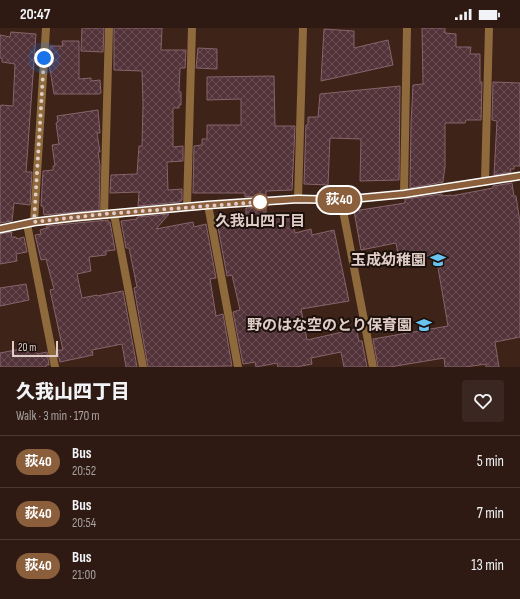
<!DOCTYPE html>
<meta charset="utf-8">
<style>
body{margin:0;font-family:"Sofia Sans Condensed","Noto Sans JP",sans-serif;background:#3a2721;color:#f1f3f6;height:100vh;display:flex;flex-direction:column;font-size:15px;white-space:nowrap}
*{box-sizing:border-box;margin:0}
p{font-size:13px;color:#a7a1a0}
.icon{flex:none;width:22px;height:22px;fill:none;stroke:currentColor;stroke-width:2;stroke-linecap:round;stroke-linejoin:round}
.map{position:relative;height:339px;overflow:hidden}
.side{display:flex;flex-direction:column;background:#2e1a13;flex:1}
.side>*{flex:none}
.badge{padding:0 8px;border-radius:13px;font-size:14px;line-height:26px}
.scale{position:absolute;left:12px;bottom:10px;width:46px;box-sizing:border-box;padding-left:4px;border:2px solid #e0cdc7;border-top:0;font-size:11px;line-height:14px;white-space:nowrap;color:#e0cdc7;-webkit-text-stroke:3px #1c100c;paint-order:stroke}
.you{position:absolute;width:20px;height:20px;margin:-10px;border:3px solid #fff;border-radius:50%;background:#1a73e8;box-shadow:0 0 0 6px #1a73e833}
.map>.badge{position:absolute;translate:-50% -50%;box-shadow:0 0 0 2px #fff}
.round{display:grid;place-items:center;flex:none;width:42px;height:42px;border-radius:4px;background:#3a2721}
.overview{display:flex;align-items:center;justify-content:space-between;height:68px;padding:0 16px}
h1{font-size:19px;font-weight:800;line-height:30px}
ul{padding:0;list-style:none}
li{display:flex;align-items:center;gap:12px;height:52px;padding:0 16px;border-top:1px solid #493833}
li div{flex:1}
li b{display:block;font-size:15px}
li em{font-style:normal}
li .badge{min-width:44px;font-weight:700;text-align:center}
.status{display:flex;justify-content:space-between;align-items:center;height:28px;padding:0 20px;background:#2e1a13;direction:ltr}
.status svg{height:11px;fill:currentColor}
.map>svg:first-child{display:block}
.building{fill:url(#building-cross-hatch);stroke:#87646b}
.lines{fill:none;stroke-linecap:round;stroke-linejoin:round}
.service{stroke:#8e6a3c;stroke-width:8}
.minor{stroke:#8e6a3c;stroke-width:8}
.tertiary{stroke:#8e6a3c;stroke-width:8}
.line-casing{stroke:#fff;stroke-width:9}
.line{stroke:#8b5e3c;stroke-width:6}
.walk{stroke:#e0cdc7;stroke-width:4;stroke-dasharray:0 7.2}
.stop-dot{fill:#fff;stroke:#8b5e3c;stroke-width:2}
.labels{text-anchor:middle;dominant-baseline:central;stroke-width:4;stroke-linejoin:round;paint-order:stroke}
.stop-label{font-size:15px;font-weight:bold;fill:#e0cdc7;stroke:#1c100c}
.poi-label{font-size:15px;font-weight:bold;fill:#e0cdc7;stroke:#1c100c;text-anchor:end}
</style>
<div class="status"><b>20:47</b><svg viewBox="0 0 49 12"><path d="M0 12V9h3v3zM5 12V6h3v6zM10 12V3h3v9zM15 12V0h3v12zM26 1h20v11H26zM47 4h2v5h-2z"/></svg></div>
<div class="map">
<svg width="520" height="339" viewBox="0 0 520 339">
<defs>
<pattern id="building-cross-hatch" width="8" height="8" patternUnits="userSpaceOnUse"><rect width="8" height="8" fill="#52333a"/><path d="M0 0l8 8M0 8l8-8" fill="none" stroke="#6b4f55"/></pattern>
</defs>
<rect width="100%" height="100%" fill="#3e2319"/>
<g class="building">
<polygon points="82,0 104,0 103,24 81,23"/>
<polygon points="114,0 162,0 161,22 186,22 185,40 180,40 179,64 181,64 181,77 179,77 179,80 173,80 173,119 183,118 183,133 167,134 168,162 182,161 182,172 179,174 138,178 139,164 110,165 111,147 137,146 139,118 142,118 143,77 142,43 114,42"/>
<polygon points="422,0 445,0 445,5 456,6 456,19 471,19 470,26 480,26 480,54 482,54 481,92 466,92 465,95 445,95 445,138 443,154 410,160 411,96 413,57 423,56"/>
<polygon points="324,1 354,3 354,20 388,12 393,37 321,53"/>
<polygon points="11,4 36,6 26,144 32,144 30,177 14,175 12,193 0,195 0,79 1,77 13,78 15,36 2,34 2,30 0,30 0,7 10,9"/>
<polygon points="62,13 79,13 79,51 91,50 91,53 100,52 101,65 99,66 54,66 49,35 50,18 63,18"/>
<polygon points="198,20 217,21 217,41 196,40"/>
<polygon points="274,48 275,98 295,98 292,162 266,163 266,168 245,169 245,165 193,165 194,118 202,117 202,111 207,111 207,97 241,97 241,71 207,72 207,49"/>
<polygon points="493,54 520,55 520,138 514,138 514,141 510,141 511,144 494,147 497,93 492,92"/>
<polygon points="400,58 399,152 360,153 361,111 330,110 328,157 304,156 306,97 308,97 308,89 318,89 320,66"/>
<polygon points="98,82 100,105 97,105 100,124 98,124 100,138 99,182 44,187 43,178 41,178 43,143 53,142 53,138 55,138 52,117 59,116 56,95 58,94 57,88"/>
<polygon points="512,155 514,168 516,168 520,195 520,309 495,314 499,339 486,339 486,336 465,339 445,339 444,330 390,339 378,339 373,311 448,298 436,228 403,234 402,226 398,226 396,215 361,222 354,183 405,175 405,171 442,166 442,168 451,167 451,168 493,160 493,158"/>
<polygon points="266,179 266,190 291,185 295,205 311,201 312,207 334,202 349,273 301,281 307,312 356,301 359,313 362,313 367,339 344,339 341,324 311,330 312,336 296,339 278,339 277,335 256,339 255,334 243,336 233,284 240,282 232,247 227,248 217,194 246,188 246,180"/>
<polygon points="169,186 156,201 193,194 194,199 206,196 216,250 210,251 216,288 223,286 232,338 148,339 134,260 137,259 129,220 126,220 121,193 137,191 137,189"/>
<polygon points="108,192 108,194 110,194 115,222 106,223 106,227 89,229 91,243 77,246 82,270 97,267 97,268 123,263 137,339 126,339 122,316 92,322 93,327 60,334 57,322 63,322 50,262 54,261 46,231 41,232 35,207 41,206 40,202 47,200 46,198"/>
<polygon points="12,204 11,209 16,209 17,211 24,209 27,224 16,226 17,233 0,236 0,206"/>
<polygon points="26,256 29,272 0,278 0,260"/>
<polygon points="26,320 27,324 36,322 37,326 47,324 49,337 46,337 46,339 0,339 0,325"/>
</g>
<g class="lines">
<polyline class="service" points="104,186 109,0"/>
<g class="minor">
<polyline points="485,153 489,0"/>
<polyline points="404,166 407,0"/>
<polyline points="298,171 303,0"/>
<polyline points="208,177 238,339"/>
<polyline points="187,179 192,0"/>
<polyline points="114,186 143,339"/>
<polyline points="34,194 46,0"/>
<polyline points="27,196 55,339"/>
</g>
<g class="tertiary">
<polyline points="341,172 373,339"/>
<polyline points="0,201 34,194 187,179 298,171 341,172 404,166 520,148"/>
</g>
</g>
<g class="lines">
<defs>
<polyline id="line" points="0,201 34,194 76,189 208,177 298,171 341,172 404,166 520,148"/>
</defs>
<use href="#line" class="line-casing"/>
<use href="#line" class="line"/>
<polyline class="walk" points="44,30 34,194 104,186 260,174"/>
</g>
<defs>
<symbol id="school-bare" viewBox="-9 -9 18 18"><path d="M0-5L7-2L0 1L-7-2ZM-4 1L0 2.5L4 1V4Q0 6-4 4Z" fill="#69c3f1" stroke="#1c100c" stroke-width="2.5" paint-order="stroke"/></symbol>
</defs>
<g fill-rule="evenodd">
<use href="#school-bare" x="427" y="221" width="22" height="22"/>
<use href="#school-bare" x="413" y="286" width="22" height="22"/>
</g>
<circle class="stop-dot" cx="260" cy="174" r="8"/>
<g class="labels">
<g class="stop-label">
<text x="260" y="193">久我山四丁目</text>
</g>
<g class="poi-label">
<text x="426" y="232">玉成幼稚園</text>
<text x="412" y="297">野のはな空のとり保育園</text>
</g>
</g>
</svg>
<div class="scale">20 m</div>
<div class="you" style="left:44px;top:30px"></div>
<b class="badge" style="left:339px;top:172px;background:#8b5e3c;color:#fff">荻40</b>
</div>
<section class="side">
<div class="overview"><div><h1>久我山四丁目</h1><p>Walk · 3 min · 170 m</p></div><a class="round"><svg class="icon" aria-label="heart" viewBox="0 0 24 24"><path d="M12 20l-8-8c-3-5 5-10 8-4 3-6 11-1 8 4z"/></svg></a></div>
<ul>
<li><span class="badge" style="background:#8b5e3c;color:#fff">荻40</span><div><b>Bus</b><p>20:52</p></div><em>5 min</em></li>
<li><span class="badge" style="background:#8b5e3c;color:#fff">荻40</span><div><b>Bus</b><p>20:54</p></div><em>7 min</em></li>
<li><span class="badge" style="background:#8b5e3c;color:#fff">荻40</span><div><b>Bus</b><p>21:00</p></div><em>13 min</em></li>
</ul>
</section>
